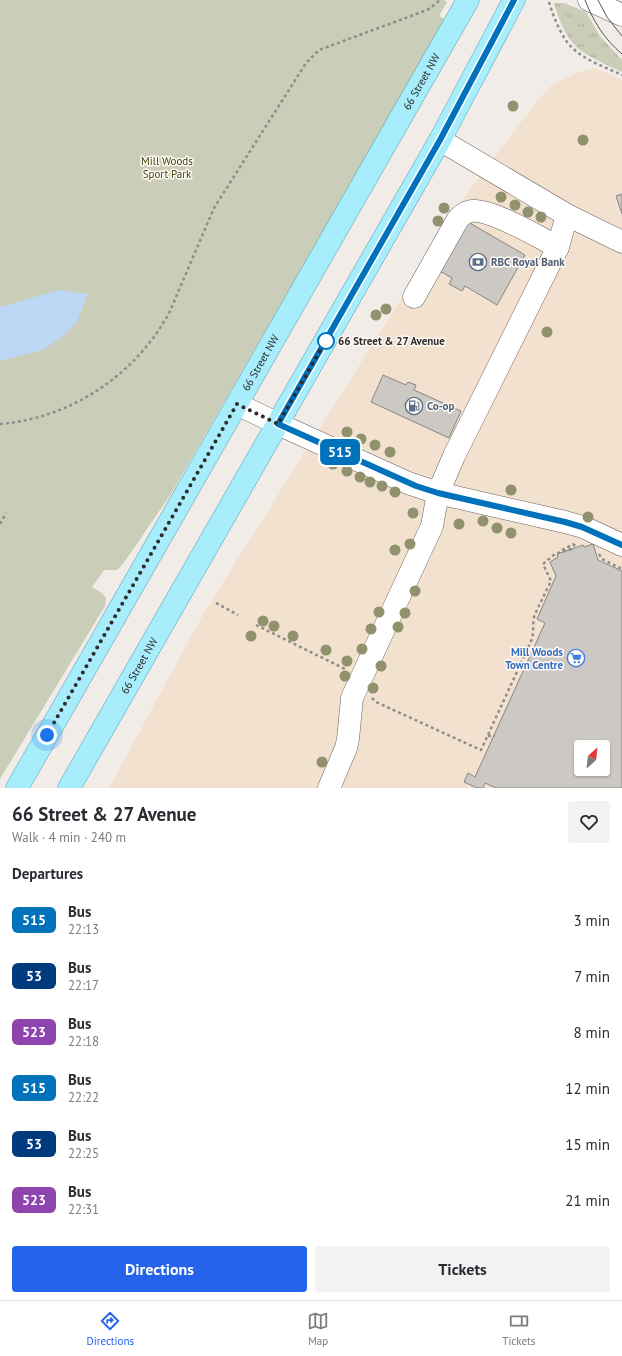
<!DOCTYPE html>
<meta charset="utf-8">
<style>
body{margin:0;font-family:"PT Sans",sans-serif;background:#f2f2f3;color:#2b2b33;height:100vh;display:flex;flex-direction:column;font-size:15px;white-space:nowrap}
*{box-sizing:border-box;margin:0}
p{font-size:13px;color:#7c7c81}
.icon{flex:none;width:22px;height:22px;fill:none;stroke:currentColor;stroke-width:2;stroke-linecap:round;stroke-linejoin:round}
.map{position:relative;height:788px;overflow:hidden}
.sheet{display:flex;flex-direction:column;background:#fff;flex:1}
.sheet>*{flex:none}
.badge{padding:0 8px;border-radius:6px;font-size:14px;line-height:26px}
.needle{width:26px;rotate:27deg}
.tools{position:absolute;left:574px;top:740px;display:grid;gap:8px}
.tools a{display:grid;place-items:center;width:36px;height:36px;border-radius:4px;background:#fff;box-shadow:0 1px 3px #0004;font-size:20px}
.you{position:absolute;width:20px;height:20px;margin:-10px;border:3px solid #fff;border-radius:50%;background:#1a73e8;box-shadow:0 0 0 6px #1a73e833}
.map>.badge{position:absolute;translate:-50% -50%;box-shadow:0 0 0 2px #fff}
h2{padding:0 12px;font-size:15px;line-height:36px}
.round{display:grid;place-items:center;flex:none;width:42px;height:42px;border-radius:4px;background:#f2f2f3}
.summary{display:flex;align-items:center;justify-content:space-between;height:68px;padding:0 12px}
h1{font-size:19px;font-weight:700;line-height:30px}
.action{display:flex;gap:8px;margin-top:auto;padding:8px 12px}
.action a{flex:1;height:46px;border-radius:4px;background:#2563eb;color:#fff;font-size:16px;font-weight:700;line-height:46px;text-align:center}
.action a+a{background:#f2f2f3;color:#2b2b33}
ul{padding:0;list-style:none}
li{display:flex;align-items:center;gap:12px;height:56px;padding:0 12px}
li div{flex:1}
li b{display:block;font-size:15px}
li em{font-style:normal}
li .badge{min-width:44px;font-weight:700;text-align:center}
.tabs{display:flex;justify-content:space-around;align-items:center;height:56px;border-top:1px solid #e1e1e2;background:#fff;font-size:11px;color:#7c7c81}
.tabs a{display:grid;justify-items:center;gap:2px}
.tabs .on{color:#2563eb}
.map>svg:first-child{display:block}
.commercial{fill:#f1e1ce;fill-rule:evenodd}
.grass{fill:url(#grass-tufts)}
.park{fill:#cacdb7}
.water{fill:#bcd7f3}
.building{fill:#ccc8c3;stroke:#8a8581;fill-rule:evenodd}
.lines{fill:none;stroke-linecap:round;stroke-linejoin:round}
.minor-casing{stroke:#67625f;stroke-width:23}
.major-casing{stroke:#57a2b2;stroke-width:23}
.path{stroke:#8f8c89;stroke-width:2.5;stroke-dasharray:3 3;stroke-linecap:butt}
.minor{stroke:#fff;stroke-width:22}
.major{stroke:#a7edfc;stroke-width:22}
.tram{stroke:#565452;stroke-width:1}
.tree{fill:#91916e}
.line-casing{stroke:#fff;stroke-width:9}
.line{stroke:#0072bc;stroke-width:6}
.walk{stroke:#2e2c2b;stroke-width:4;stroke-dasharray:0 7.2}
.stop-dot{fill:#fff;stroke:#0072bc;stroke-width:2}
.labels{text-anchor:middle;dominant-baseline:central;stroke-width:3;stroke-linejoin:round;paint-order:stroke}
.street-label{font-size:11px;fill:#2e2c2b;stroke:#fffaf5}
.park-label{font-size:11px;fill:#43470a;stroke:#fffaf5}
.service-label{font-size:11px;font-weight:bold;fill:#4e5e75;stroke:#fffaf5;text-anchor:start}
.stop-label{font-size:11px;font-weight:bold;fill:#2e2c2b;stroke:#fffaf5;text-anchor:start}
.shop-label{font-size:11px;font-weight:bold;fill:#366cbe;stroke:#fffaf5;text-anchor:end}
</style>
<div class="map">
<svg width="622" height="788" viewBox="0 0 622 788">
<defs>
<pattern id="grass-tufts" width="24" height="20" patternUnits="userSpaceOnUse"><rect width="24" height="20" fill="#cacdb7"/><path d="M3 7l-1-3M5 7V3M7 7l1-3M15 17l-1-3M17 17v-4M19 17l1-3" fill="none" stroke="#aeb09e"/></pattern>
</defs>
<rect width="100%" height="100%" fill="#f1ece8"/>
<path class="commercial" d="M594,68L622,80V788H109L204,613L468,192L537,101L552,85L574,74ZM581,747H603V769H581Z"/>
<path class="grass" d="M554,3H564L586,12L600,36L622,60V72C580,52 568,50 554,3Z"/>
<polygon class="park" points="0,0 444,0 447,2 439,16 444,19 441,27 171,494 123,564 117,570 104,570 92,587 102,593 106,598 105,606 0,779"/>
<polygon class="water" points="59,290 88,294 77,322 62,337 43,350 0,361 0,307"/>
<g class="building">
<polygon points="622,194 622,214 616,196"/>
<polygon points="468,222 525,255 497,305 465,286 462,291 449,284 452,278 431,266"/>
<polygon points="383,375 406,385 408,382 416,385 414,390 461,411 449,438 371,402"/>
<path d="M593,544L598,560L622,571V788H496L485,783L483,788H477L464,782L468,773L475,777L545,623L537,619L556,576L550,562L558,557L557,554L583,545L584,547ZM581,747H603V769H581Z"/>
</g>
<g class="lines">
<defs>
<g id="minor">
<polyline points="589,0 622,15"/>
<polyline points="440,140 567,215 622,242"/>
<path d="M414,297L458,219C462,215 465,212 471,211C490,208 540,238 558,247"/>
<polyline points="237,404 278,424 408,483 438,493 565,522 583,527 622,545"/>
<polyline points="329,788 346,748 348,739 352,698 432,526 438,493 454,456 558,247 567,215"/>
</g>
<g id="major">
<path id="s1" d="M17,788L468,0"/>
<path id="s2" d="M69,788L440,140L514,0"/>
</g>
</defs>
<use href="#minor" class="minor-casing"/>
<use href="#major" class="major-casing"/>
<g class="path">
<path d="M549,2C553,15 558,28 565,39C577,58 603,66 622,75"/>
<path d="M0,424C72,418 137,374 170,311L214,208L306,63L319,50L419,13L429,9L440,0"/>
<polyline points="0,524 6,513"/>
<polyline points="562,550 574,544"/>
<polyline points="599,554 602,559 622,569"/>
<polyline points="216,603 238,615"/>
<polyline points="256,625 347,670"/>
<path d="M372,698L376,702L481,750L532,639C534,631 532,622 535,614L551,581L543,564L555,554L571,549L575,544"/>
<polyline points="488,736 495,735"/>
</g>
<use href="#minor" class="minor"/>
<use href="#major" class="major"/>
<g class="tram">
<path d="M585,0C593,21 605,40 622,54"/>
<polyline points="598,0 607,17 622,36"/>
</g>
</g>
<g class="tree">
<circle cx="513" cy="106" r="5.5"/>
<circle cx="583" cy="140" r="5.5"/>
<circle cx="501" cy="197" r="5.5"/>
<circle cx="515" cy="205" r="5.5"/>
<circle cx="444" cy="208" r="5.5"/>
<circle cx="528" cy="212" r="5.5"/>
<circle cx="541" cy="217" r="5.5"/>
<circle cx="438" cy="221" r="5.5"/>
<circle cx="386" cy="309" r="5.5"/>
<circle cx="376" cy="315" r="5.5"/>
<circle cx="547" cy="332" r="5.5"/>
<circle cx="347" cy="432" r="5.5"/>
<circle cx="361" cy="439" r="5.5"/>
<circle cx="375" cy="445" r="5.5"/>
<circle cx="390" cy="452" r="5.5"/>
<circle cx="333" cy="464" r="5.5"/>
<circle cx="347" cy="471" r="5.5"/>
<circle cx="360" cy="477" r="5.5"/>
<circle cx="370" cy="482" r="5.5"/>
<circle cx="382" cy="486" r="5.5"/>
<circle cx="511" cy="490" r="5.5"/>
<circle cx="395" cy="492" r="5.5"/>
<circle cx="413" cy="513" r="5.5"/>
<circle cx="588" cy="517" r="5.5"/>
<circle cx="483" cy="521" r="5.5"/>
<circle cx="459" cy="524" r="5.5"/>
<circle cx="497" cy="528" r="5.5"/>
<circle cx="511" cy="533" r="5.5"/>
<circle cx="410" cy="544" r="5.5"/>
<circle cx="395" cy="550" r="5.5"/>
<circle cx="415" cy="591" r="5.5"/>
<circle cx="379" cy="612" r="5.5"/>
<circle cx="405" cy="613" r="5.5"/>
<circle cx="263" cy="621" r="5.5"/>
<circle cx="274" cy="626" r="5.5"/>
<circle cx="398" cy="627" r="5.5"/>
<circle cx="371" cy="629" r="5.5"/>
<circle cx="251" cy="636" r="5.5"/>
<circle cx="293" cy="636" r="5.5"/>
<circle cx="362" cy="649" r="5.5"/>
<circle cx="326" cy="650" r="5.5"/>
<circle cx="347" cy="661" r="5.5"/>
<circle cx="381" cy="666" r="5.5"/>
<circle cx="345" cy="676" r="5.5"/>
<circle cx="373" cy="688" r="5.5"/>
<circle cx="322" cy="762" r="5.5"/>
</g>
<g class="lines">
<defs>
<polyline id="line" points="514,0 440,140 278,424 416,486 438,493 565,522 582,527 622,545"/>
</defs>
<use href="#line" class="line-casing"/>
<use href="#line" class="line"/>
<polyline class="walk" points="47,735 237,404 278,424 329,335 326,341"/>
</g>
<defs>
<symbol id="bank-ring" viewBox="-11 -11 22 22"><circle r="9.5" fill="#fffaf5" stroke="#5c6f8a" stroke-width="1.5"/><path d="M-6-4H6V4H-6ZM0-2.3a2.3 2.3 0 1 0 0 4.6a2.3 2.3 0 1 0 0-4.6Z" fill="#5c6f8a"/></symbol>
<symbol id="fuel-ring" viewBox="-11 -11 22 22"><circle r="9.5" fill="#fffaf5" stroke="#5c6f8a" stroke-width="1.5"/><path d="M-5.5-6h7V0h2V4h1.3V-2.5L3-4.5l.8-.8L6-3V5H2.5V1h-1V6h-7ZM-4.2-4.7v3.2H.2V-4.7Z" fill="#5c6f8a"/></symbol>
<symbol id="supermarket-ring" viewBox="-11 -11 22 22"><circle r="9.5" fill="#fffaf5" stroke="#3f7fe0" stroke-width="1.5"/><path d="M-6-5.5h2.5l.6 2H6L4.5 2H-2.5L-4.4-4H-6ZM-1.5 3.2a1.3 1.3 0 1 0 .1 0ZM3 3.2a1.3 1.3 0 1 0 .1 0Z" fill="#3f7fe0"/></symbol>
</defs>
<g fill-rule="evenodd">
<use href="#bank-ring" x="468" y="252" width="20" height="20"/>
<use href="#fuel-ring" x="404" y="396" width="20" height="20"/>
<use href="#supermarket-ring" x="566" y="648" width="20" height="20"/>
</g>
<circle class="stop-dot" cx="326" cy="341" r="8"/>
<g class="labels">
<g class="street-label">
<text stroke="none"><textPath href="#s1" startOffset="814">66 Street NW</textPath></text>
<text stroke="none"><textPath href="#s1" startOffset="490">66 Street NW</textPath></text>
<text stroke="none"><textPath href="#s2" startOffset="141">66 Street NW</textPath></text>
</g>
<g class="park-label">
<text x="167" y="161">Mill Woods<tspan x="167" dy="13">Sport Park</tspan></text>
</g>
<g class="service-label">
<text x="491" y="262">RBC Royal Bank</text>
<text x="427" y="406">Co-op</text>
</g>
<g class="stop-label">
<text x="338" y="341">66 Street &amp; 27 Avenue</text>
</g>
<g class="shop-label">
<text x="563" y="652">Mill Woods<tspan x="563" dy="13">Town Centre</tspan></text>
</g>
</g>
</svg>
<div class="tools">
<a><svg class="needle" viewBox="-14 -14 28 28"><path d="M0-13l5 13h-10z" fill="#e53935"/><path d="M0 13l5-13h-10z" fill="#7c7c81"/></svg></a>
</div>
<div class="you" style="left:47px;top:735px"></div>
<b class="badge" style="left:340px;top:452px;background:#0072bc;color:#fff">515</b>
</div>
<section class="sheet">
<div class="summary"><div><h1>66 Street &amp; 27 Avenue</h1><p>Walk · 4 min · 240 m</p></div><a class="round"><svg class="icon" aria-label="heart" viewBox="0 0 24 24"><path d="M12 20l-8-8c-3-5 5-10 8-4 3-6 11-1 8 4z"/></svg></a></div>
<h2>Departures</h2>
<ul>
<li><span class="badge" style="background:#0072bc;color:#fff">515</span><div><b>Bus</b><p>22:13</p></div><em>3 min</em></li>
<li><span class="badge" style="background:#003b80;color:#fff">53</span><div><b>Bus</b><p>22:17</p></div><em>7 min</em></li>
<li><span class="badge" style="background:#8e44ad;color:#fff">523</span><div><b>Bus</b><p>22:18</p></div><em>8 min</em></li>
<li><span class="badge" style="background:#0072bc;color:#fff">515</span><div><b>Bus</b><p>22:22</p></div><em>12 min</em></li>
<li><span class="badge" style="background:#003b80;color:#fff">53</span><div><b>Bus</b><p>22:25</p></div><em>15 min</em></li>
<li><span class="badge" style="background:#8e44ad;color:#fff">523</span><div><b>Bus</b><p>22:31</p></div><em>21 min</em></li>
</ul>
<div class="action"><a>Directions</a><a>Tickets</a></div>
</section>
<nav class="tabs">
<a class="on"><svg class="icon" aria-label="directions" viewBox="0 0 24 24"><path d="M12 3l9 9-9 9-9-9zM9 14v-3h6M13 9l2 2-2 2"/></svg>Directions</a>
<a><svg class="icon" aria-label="map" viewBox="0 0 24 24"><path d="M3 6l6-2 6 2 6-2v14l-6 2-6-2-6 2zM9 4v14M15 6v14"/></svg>Map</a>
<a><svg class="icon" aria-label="tickets" viewBox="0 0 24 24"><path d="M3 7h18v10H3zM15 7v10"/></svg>Tickets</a>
</nav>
